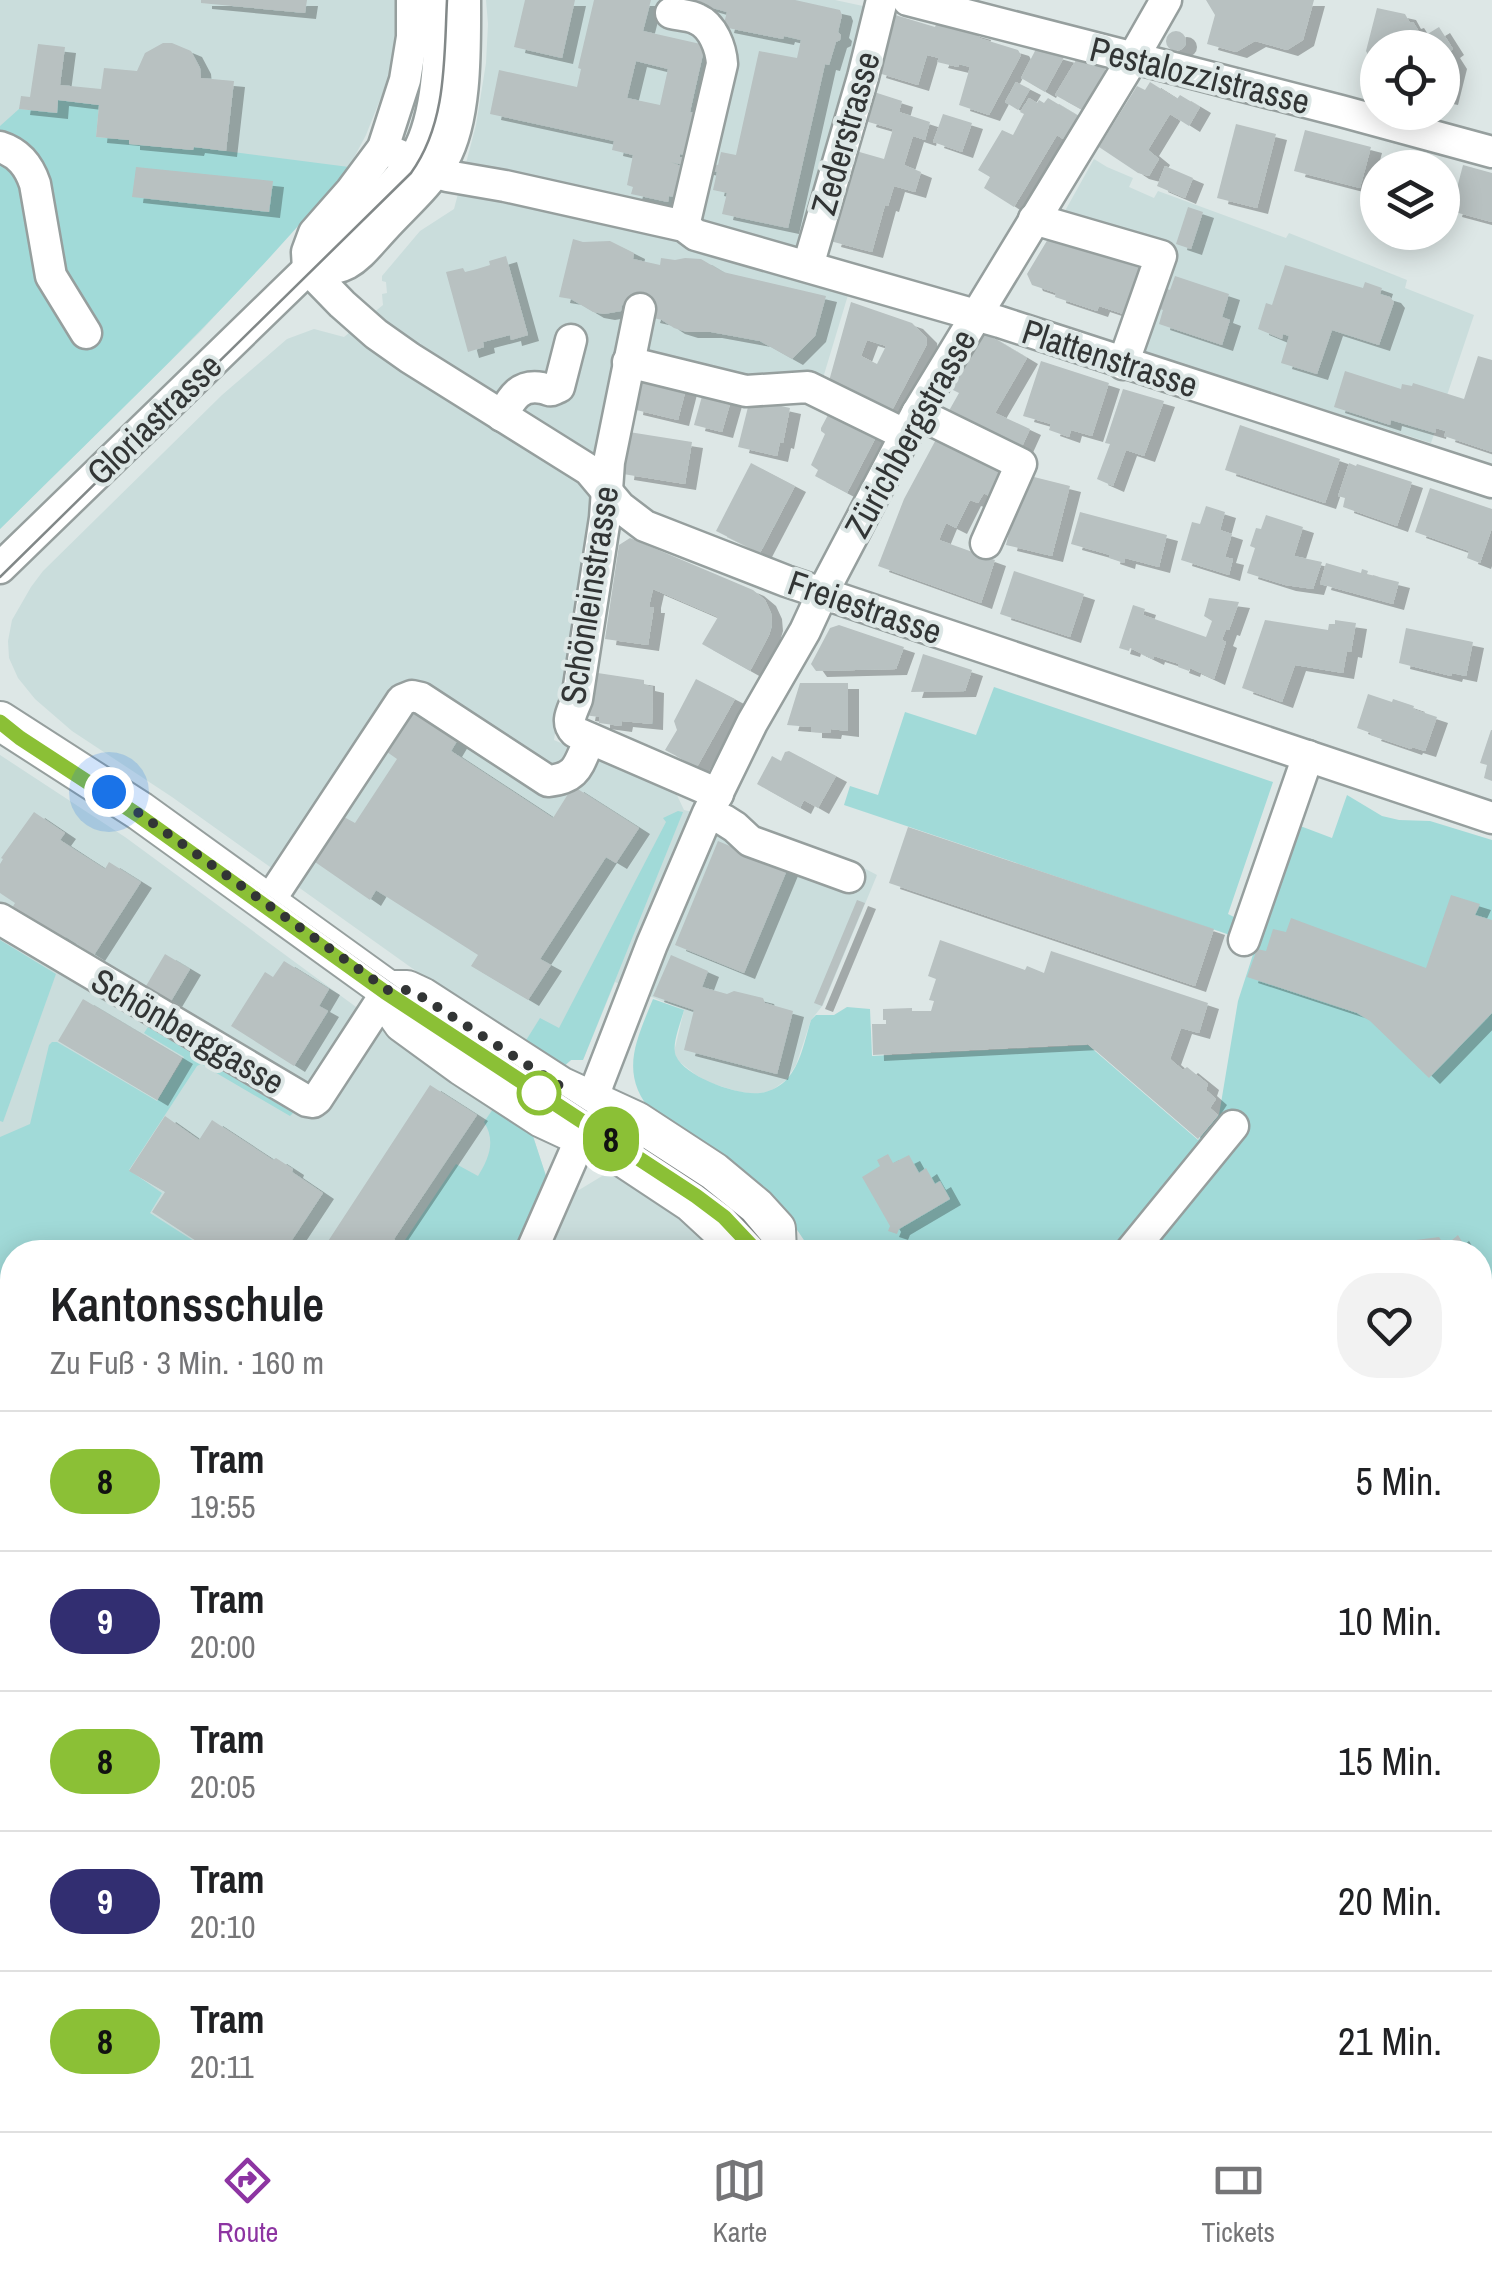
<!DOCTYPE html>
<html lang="de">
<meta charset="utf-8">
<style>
body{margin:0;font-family:"Archivo Narrow",sans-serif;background:#f2f2f2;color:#202124;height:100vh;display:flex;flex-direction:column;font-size:38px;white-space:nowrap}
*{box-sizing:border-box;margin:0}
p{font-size:32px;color:#757577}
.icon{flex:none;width:55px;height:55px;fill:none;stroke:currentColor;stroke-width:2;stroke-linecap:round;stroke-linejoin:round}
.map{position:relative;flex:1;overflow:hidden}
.drawer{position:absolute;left:0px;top:1240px;width:1492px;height:892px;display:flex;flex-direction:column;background:#fff;border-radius:40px 40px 0 0;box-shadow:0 5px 25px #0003}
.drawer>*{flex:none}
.badge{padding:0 20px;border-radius:32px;font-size:35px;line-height:65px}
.controls{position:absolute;left:1360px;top:30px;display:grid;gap:20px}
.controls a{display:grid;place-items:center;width:100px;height:100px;border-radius:50%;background:#fff;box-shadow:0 5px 25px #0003;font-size:50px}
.you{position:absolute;width:50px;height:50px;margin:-25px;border:8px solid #fff;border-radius:50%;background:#1a73e8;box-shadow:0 0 0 15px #1a73e833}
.map>.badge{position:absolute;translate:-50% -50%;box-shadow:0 0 0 5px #fff}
.round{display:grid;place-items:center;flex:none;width:105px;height:105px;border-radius:40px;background:#f2f2f2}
.overview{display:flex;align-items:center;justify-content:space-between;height:170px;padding:0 50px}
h1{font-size:48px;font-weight:600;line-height:75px}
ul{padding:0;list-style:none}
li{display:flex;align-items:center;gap:30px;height:140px;padding:0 50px;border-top:2px solid #e0e0e0}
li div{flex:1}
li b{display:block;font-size:38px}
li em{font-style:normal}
li .badge{min-width:110px;font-weight:700;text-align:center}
.tabs{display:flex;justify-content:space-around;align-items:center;height:140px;border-top:2px solid #e0e0e0;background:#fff;font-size:28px;color:#757577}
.tabs a{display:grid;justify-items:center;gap:5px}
.tabs .active{color:#8d35a2}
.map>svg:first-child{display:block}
.built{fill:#cadddc}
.green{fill:#a1dad8}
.building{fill:#b8c1c1;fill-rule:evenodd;filter:url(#shadow)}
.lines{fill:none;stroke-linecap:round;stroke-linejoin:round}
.minor-casing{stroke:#969f9e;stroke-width:35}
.major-casing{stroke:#969f9e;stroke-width:42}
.minor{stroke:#fff;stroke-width:30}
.major{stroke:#fff;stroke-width:38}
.tram{stroke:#828888;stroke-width:2.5}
.line-casing{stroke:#fff;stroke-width:22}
.line{stroke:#8bc036;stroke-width:15}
.walk{stroke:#323535;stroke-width:10;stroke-dasharray:0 18}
.stop-dot{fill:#fff;stroke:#8bc036;stroke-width:5}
.labels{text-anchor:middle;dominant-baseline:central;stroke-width:8;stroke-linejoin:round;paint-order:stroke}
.street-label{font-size:35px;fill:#323535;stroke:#dde7e6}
</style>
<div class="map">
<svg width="1492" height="2131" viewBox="0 0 1492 2131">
<defs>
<filter id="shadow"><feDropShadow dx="11" dy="6" stdDeviation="0" flood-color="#0004"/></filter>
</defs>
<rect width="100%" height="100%" fill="#dde7e6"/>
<g class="built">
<polygon points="0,0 396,0 397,27 389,77 366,135 349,167 320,201 201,331 0,529"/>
<polygon points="486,0 835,0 877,9 793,278 848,295 823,378 745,382 708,374 604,414 554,740 676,793 684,810 753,827 839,855 877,875 823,1005 811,1020 796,1065 786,1080 771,1091 756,1094 740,1092 710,1083 696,1075 677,1060 674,1052 684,1010 615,982 583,1060 571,1060 563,1067 416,971 172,797 72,731 35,699 18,678 9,658 8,641 12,620 31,587 43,571 222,395 287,339 314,329 344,337 383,305 382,294 387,293 386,282 382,281 382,276 420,231 454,209 476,125 486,63 488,24"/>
<polygon points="1094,159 1107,167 1133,178 1129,187 1154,198 1158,191 1286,238 1289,233 1407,280 1405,288 1474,315 1431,443 1137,351 1169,250 1061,218"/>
<polygon points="0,755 125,837 454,1079 531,1130 546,1176 579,1190 612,1170 677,1212 723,1252 12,1252 12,1532 0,1528"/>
</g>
<g class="green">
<path d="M58,100L99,105L96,137L129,140L130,144L192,150L194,147L349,167C242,296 119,411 0,529V126L19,109L57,112Z"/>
<polygon points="994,687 1273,782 1228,914 1236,918 1230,935 844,805 850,786 878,795 905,712 976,735"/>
<path d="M1347,795L1382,816L1399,820L1430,821L1492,840V1357L1480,1359V1252H812L787,1215L654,1114C618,1075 636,1041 653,999L684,1010C681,1022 671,1045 676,1056C685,1077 739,1096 760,1093C770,1092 781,1086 787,1079C801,1064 805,1039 811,1020L816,1015H834L847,1007L870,1009L872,1056L1088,1045L1198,1140L1219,1115L1238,1001L1295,824L1332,838Z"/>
<polygon points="678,811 683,812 583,1060 571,1060 563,1067 525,1042 540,1018 559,1028 666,822 663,818"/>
<polygon points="0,940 56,974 3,1122 0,1121"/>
<polygon points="148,1027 293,1113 290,1116 201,1064 197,1066 129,1170 162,1193 150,1213 211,1252 12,1252 12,1428 0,1425 0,1137 30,1124 49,1045 52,1042 57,1042 157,1101 184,1057 144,1033"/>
<path d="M495,1106L531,1130L546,1176L515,1252H397L456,1164L478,1176C489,1158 496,1141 484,1122Z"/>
<polygon points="0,1747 12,1753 12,1855 0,1856"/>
</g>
<g class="building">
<polygon points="201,0 307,0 305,13 201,3"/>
<polygon points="525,0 575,0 562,58 514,47"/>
<path d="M594,0H651L643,31L705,45L690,112L705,115L696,157L680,154V157L718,165L721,152L736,155L759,51L797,58L801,40L784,36L783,39L723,27L727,12L684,0H795L840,10L842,15L838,32L841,35L840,40L836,42L829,65L825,64L788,228L722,214L727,193L713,190L717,172L670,162L681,166L675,197L669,196L668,202L631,194L633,187L627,185L633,155L612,150L614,141L490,114L499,70L577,87L581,69L578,68ZM636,61L668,69L660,105L627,98Z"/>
<polygon points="1206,0 1314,0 1303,40 1287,50 1255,41 1236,52 1207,44 1215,15"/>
<polygon points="1377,8 1405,14 1410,23 1413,22 1420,33 1426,35 1439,27 1453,49 1449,52 1456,63 1447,99 1442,98 1442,48 1378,48 1378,65 1373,64 1366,51"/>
<polygon points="892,14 935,27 937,22 980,34 979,38 1018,50 1021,55 989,115 959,105 970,67 959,64 958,67 937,62 939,58 927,55 918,85 875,72"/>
<circle cx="1176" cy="41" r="10"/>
<polygon points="163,43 172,43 191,51 200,68 201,78 234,81 226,151 194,147 193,150 129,144 129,140 96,137 99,105 58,100 57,113 19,109 21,96 30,97 38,44 65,47 60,85 101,89 104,68 137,71 145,53"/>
<polygon points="1036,49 1064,57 1045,92 1021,78"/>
<polygon points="1076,60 1104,67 1106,72 1082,110 1055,95"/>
<polygon points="1016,82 1030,89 1018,110 1005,102"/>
<polygon points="1150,82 1177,99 1180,95 1200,107 1189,126 1170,114 1148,150 1159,159 1149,176 1138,173 1099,147 1137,86 1145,90"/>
<polygon points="874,92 902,101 899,112 930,122 925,140 913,136 904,165 921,172 915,192 894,186 888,206 885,205 872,252 830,241 856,151 884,159 893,129 865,121"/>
<polygon points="1029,98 1037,103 1039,100 1044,103 1048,98 1078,116 1063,139 1057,135 1014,207 984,188 990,177 978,170 1002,130 1013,135 1024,114 1020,112"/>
<polygon points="943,114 972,123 962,152 933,142"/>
<polygon points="1236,124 1276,134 1257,208 1217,198"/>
<polygon points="1305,130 1371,147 1360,188 1294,171"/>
<polygon points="1401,154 1439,164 1438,168 1398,168"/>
<polygon points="1463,165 1492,173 1492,222 1451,211"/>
<polygon points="1165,166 1193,178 1185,198 1157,186"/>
<polygon points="136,167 273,181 269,212 132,197"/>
<polygon points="1188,207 1203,212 1191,249 1176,244"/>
<polygon points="1051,234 1146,264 1129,316 1099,306 1097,311 1055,297 1056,293 1032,285 1027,274"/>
<polygon points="573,239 583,242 610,241 634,253 633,259 660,265 661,258 675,260 685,258 701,259 723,272 826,296 815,336 792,359 760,341 711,332 687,332 674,328 662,320 649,317 651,311 622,305 621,311 604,314 593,312 571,299 559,297"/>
<polygon points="506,256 528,335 511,340 510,335 483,342 484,347 468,352 446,272 463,268 465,272 477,269 490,265 489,261"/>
<polygon points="1285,265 1363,288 1365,282 1382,288 1380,294 1390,297 1394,302 1379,345 1332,330 1317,374 1281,363 1289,336 1283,334 1282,339 1258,329 1266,303 1272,305"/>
<polygon points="1175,276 1229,294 1222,317 1230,320 1222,345 1159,324 1163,310 1160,309 1167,289 1170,290"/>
<path d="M851,302L912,323L926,337L927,344L890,414L829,381ZM867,340L886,346L877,364L861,356Z"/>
<polygon points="985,333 1027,358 995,413 1030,429 1020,451 946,416 959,393 951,389"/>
<polygon points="1478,356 1492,360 1492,452 1444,436 1446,431 1436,428 1435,433 1391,420 1390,425 1334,407 1345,371 1401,389 1402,384 1412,386 1413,383 1464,399"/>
<polygon points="1041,361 1109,383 1092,436 1071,430 1069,437 1049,430 1051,424 1023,416"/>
<polygon points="637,378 687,385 678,420 632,409"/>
<polygon points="704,389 732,397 722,432 694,425"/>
<polygon points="1123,389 1164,401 1144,456 1126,450 1113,486 1097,479 1110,444 1105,443"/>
<polygon points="750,399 790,408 783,443 780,442 777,456 738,447"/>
<polygon points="829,413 877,435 847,493 815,476 818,470 811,465 825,434 821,431 821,428"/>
<polygon points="1240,425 1340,459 1325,503 1225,470"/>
<polygon points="629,432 692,442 685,484 623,474"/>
<polygon points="940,432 1002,469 990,497 984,493 978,503 970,500 956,528 946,523 939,540 995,560 981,603 878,566 904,499"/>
<polygon points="751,463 795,486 760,553 716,531"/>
<polygon points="1349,463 1356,466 1357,464 1412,482 1397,526 1343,507 1345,498 1338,496"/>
<polygon points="1030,476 1070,486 1052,556 1006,545 1018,497 1024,498"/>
<polygon points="1430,488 1492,509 1492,528 1480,563 1467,558 1469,551 1415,532"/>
<polygon points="1206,506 1225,512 1220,530 1232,534 1225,557 1233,559 1229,575 1181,560 1192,522 1200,524"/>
<polygon points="1080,512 1167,535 1159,567 1125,558 1124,563 1109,558 1110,555 1071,544"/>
<polygon points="1266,515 1303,527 1294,556 1322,562 1313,589 1285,585 1247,573 1255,548 1250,546 1256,528 1261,529"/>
<polygon points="630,538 753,590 765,600 771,613 772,625 769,635 750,671 702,644 718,617 653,589 650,602 650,607 654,607 648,645 605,639 619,545"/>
<polygon points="1326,563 1361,573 1362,569 1368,571 1367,574 1399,582 1393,604 1320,584"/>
<polygon points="1014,571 1084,594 1070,637 1000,614"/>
<polygon points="1209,598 1239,602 1229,630 1226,629 1222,640 1226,642 1214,679 1190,668 1189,671 1178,667 1179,664 1154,656 1153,659 1130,648 1129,651 1119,648 1133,605 1145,609 1143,615 1206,637 1212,621 1204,616"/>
<polygon points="1265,620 1328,630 1329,624 1335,624 1335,620 1356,623 1351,652 1347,651 1343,673 1295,665 1282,702 1242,688"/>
<polygon points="839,625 904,647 896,669 816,671 811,664 830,628"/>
<polygon points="1406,628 1473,642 1466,676 1452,673 1451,676 1399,663"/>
<polygon points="923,654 972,670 965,691 911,692"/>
<polygon points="591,672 644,680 644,685 653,687 652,724 622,721 621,726 599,723 599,717 584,715"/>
<polygon points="696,679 735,699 697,767 665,750 677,730 674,721"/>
<polygon points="800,683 848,683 848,731 831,729 830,733 811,732 811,727 787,725"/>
<polygon points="1368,694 1392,702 1393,699 1414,706 1413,709 1437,717 1425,751 1412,747 1411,749 1370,735 1371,733 1357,728"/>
<polygon points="412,712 457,741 451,751 553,818 573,786 639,828 616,863 606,857 540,959 551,965 528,1000 471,966 478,955 376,890 370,900 315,862 344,817 355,823 397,759 387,752"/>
<polygon points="1491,730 1492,730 1492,781 1484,778 1487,765 1480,763"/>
<polygon points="789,751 836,776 818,808 804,800 800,808 757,784 772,756 781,761 785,752"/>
<polygon points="34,812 65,833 60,840 83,855 105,869 109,862 141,882 94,955 66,937 63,941 12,908 15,903 0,893 0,864 3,859 1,858"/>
<polygon points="908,827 1214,929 1195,986 889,883"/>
<polygon points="718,841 787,870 744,973 675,945"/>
<polygon points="1451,895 1480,904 1475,915 1492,920 1492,1013 1429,1078 1370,1021 1357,1013 1247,977 1257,949 1266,951 1273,929 1286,932 1291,918 1426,968"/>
<polygon points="857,900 865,903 822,1006 814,1003"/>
<polygon points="940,940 1025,970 1027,966 1044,973 1051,951 1208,1003 1199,1033 1181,1028 1170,1059 1183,1070 1187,1067 1208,1084 1206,1090 1216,1099 1210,1108 1218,1115 1198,1139 1088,1044 873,1055 872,1024 886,1024 886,1020 883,1020 883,1009 912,1008 912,1011 931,1011 934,1001 929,1000 936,979 928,976"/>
<polygon points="165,954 190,969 171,1001 146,986"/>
<polygon points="671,955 708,971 702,987 727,994 734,991 763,998 765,1003 793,1011 777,1074 684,1050 694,1010 653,996"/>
<polygon points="284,961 329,989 319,1006 328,1011 294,1066 231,1026 265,972 273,977"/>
<polygon points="83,999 182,1058 157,1100 58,1041"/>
<polygon points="430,1085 477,1115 394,1239 396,1241 388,1252 321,1252"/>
<polygon points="165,1116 199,1140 212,1120 273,1160 276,1158 293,1169 292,1172 323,1193 284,1252 213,1252 152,1212 165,1192 129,1171"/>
<polygon points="888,1154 893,1163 909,1155 919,1173 926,1168 935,1184 940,1181 950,1199 899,1229 897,1234 888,1231 890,1226 862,1177 880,1166 877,1160"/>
<polygon points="1458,1235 1464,1245 1474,1252 1353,1252 1353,1248 1439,1237 1445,1246"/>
<polygon points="1492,1362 1492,1437 1480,1438 1480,1363"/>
<polygon points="0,1451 12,1454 12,1492 4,1524 0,1527"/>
<polygon points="1492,1482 1492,1523 1480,1525 1480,1485"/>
<polygon points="1492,1579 1492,1676 1485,1660 1480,1662 1480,1582"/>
<polygon points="1483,1877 1492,1880 1492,1928 1480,1924 1480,1885"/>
<polygon points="12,1906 12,2044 0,2044 0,1907"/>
<polygon points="1480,1959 1492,1963 1492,2003 1487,2018 1480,2016"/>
<rect x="0" y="2067" width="12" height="47"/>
<polygon points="115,2120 140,2120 140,2131 102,2131 102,2121"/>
<polygon points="348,2120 401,2120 402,2131 349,2131"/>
<polygon points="520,2120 589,2120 591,2131 522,2131"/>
<polygon points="947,2120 1102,2120 1100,2131 999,2131 947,2122"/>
<polygon points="1115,2120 1335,2120 1388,2129 1388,2131 1113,2131"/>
</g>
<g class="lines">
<defs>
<g id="minor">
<polyline points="908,0 1341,111 1492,152"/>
<path d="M671,13C679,15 690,15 697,19C713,26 721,48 722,64L684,226"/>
<path d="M0,147C19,153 29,166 35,184L51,276L86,333"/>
<polyline points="383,148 447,176 505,186 684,226 696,235 1000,322 1492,482"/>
<polyline points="1034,219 1161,256 1123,364"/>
<polyline points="808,266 863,77 882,0"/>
<polyline points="308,269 342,304 376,334 410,358 589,470 620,507 645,526 786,581 1492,818"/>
<path d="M308,269C350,273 357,257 384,228C404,206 429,185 444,159C467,118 465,46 465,0"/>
<polyline points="308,269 307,252 314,233 351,191 383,148 405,80 412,37 412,0"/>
<path d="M640,309L609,462L605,518L577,699C572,712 565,722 575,732L718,794"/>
<polyline points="628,362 746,391 808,387 906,435"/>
<polyline points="917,413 1021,464 986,543"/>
<path d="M502,416C512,397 520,384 542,388C555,391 547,392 559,387L571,340"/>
<path d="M0,568L376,203C388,190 401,176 412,161C440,121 439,48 441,0"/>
<polyline points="724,820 735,827 750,841 849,877"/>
<path d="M268,903L402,700L412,696L421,698L548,781C579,778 578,764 590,739"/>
<polyline points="0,919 307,1101 313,1102 317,1099 388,990"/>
<polyline points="1244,940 1308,756"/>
<polyline points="531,1252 581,1138 599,1081 652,944 708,813 752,723 805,631 823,592 917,413 1133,58 1166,0"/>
<polyline points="1130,1252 1233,1126"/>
<polyline points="0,1438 12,1442"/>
<polyline points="0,1553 12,1540"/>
<polyline points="1480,1565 1492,1562"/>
<polyline points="0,1600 12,1615"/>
<polyline points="0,1635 12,1645"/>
<polyline points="0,1742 12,1748"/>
<polyline points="0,1874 12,1873"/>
<polyline points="253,2120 256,2131"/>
<polyline points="319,2120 320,2131"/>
<polyline points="791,2120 840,2131"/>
<polyline points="1488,2131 1492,2120"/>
</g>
<g id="major">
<polyline points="0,721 140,811 388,990 396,1013 403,1023 462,1066 542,1118 615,1152 692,1203 745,1252"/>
<polyline points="388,990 407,990 422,997 560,1086 636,1121 714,1172 756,1207 776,1229 777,1252"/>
<polyline points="1480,1713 1492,1708"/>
<polyline points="866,2120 872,2131"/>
<polyline points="917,2120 917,2131"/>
</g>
</defs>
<use href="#minor" class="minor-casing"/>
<use href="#major" class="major-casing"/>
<use href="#minor" class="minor"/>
<use href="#major" class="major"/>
<g class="tram">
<path d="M0,577L411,173C447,123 444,59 447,0"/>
<polyline points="0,714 142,807 415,1001 702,1187 743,1220 770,1252"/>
<polyline points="0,1642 12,1652"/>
<polyline points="1480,1707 1492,1702"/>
<polyline points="888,2120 891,2131"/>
</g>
</g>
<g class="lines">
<defs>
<polyline id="line" points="0,722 20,738 138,815 385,992 696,1196 724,1217 757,1252"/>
</defs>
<use href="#line" class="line-casing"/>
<use href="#line" class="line"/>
<polyline class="walk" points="109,792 388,990 407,990 422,997 560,1086 539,1093"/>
</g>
<circle class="stop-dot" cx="539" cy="1093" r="20"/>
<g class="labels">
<g class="street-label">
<text transform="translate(1200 75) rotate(14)">Pestalozzistrasse</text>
<text transform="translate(845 133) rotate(-74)">Zederstrasse</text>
<text transform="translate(1110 358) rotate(18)">Plattenstrasse</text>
<text transform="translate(154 419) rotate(-44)">Gloriastrasse</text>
<text transform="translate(910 433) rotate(-61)">Zürichbergstrasse</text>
<text transform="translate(589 595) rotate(-81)">Schönleinstrasse</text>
<text transform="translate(865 607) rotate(19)">Freiestrasse</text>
<text transform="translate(188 1031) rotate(30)">Schönberggasse</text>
</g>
</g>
</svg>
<div class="controls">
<a><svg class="icon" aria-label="locate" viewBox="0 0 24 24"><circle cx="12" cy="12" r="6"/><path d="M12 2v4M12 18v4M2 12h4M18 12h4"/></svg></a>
<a><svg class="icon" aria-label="layers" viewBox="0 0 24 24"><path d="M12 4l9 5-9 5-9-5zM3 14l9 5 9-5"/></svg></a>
</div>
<div class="you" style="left:109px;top:792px"></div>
<b class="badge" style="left:611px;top:1139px;background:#8bc036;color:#111">8</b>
<section class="drawer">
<div class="overview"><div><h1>Kantonsschule</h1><p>Zu Fuß · 3 Min. · 160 m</p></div><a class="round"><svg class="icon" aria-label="heart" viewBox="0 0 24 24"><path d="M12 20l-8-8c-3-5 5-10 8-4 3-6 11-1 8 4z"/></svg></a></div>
<ul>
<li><span class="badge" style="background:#8bc036;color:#111">8</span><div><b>Tram</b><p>19:55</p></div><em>5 Min.</em></li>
<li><span class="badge" style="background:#322e71;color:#fff">9</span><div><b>Tram</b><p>20:00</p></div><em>10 Min.</em></li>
<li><span class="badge" style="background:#8bc036;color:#111">8</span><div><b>Tram</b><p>20:05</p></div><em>15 Min.</em></li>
<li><span class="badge" style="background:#322e71;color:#fff">9</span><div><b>Tram</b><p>20:10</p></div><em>20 Min.</em></li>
<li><span class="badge" style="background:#8bc036;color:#111">8</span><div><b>Tram</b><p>20:11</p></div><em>21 Min.</em></li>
</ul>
</section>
</div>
<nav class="tabs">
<a class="active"><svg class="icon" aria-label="directions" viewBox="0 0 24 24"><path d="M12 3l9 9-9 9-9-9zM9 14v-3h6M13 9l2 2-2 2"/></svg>Route</a>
<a><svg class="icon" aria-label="map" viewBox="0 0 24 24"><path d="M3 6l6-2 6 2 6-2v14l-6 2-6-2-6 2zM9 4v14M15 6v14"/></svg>Karte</a>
<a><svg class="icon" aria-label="tickets" viewBox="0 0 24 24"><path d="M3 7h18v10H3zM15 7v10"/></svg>Tickets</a>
</nav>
